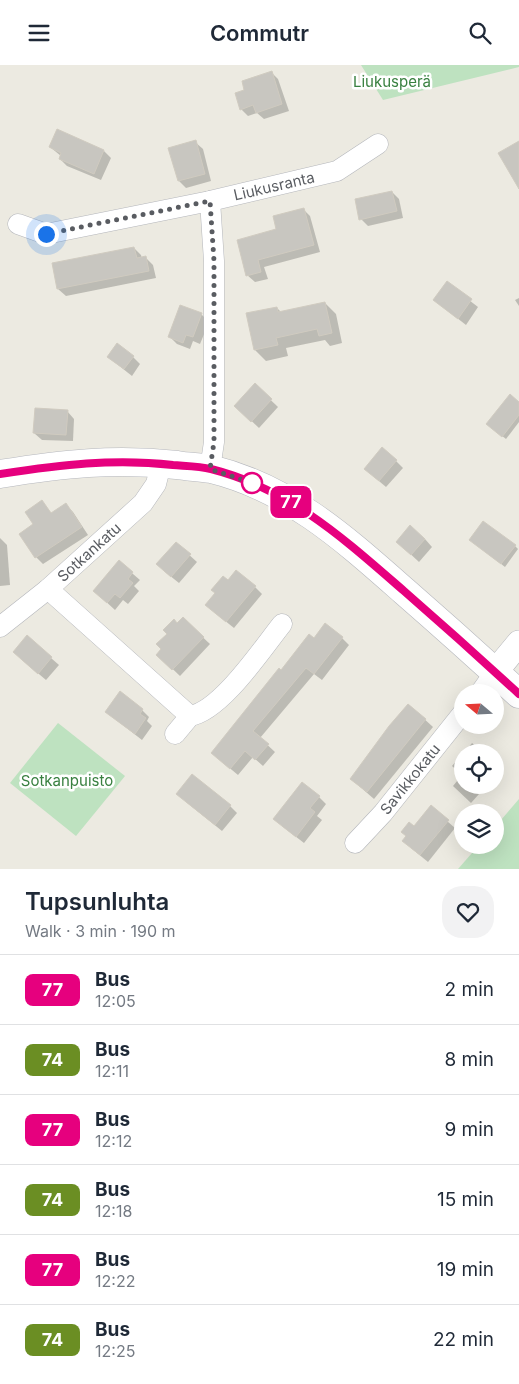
<!DOCTYPE html>
<meta charset="utf-8">
<style>
body{margin:0;font-family:Inter,sans-serif;background:#f2f2f3;color:#1f2937;height:100vh;display:flex;flex-direction:column;font-size:19px;white-space:nowrap}
*{box-sizing:border-box;margin:0}
p{font-size:16px;color:#747a83}
.icon{flex:none;width:28px;height:28px;fill:none;stroke:currentColor;stroke-width:2;stroke-linecap:round;stroke-linejoin:round}
.map{position:relative;height:804px;overflow:hidden}
.details{display:flex;flex-direction:column;background:#fff;flex:1}
.details>*{flex:none}
.badge{padding:0 10px;border-radius:8px;font-size:18px;line-height:32px}
.needle{width:32px;rotate:289deg}
.buttons{position:absolute;left:454px;top:619px;display:grid;gap:10px}
.buttons a{display:grid;place-items:center;width:50px;height:50px;border-radius:50%;background:#fff;box-shadow:0 5px 20px #0002;font-size:25px}
.you{position:absolute;width:25px;height:25px;margin:-12px;border:4px solid #fff;border-radius:50%;background:#1a73e8;box-shadow:0 0 0 8px #1a73e833}
.map>.badge{position:absolute;translate:-50% -50%;box-shadow:0 0 0 2px #fff}
.round{display:grid;place-items:center;flex:none;width:52px;height:52px;border-radius:20px;background:#f2f2f3}
.summary{display:flex;align-items:center;justify-content:space-between;height:85px;padding:0 25px}
h1{font-size:24px;font-weight:600;line-height:38px}
ul{padding:0;list-style:none}
li{display:flex;align-items:center;gap:15px;height:70px;padding:0 25px;border-top:1px solid #e0e1e3}
li div{flex:1}
li b{display:block;font-size:19px}
li em{font-style:normal}
li .badge{min-width:55px;font-weight:700;text-align:center}
header{display:flex;justify-content:space-between;align-items:center;height:65px;padding:0 25px;background:#fff;font-size:22px;font-weight:600}
.map>svg:first-child{display:block}
.green{fill:#bee2c0}
.shadow{fill:#0003}
.building{fill:#c8c6c0;stroke:#d0cbc0}
.lines{fill:none;stroke-linecap:round;stroke-linejoin:round}
.minor-casing{stroke:#b4b6bb;stroke-width:21}
.tertiary-casing{stroke:#b4b6bb;stroke-width:26}
.secondary-casing{stroke:#b5b7bd;stroke-width:29}
.minor{stroke:#fff;stroke-width:20}
.tertiary{stroke:#fff;stroke-width:25}
.secondary{stroke:#fff;stroke-width:28}
.line-casing{stroke:#fff;stroke-width:11}
.line{stroke:#e6007e;stroke-width:8}
.walk{stroke:#595c61;stroke-width:5;stroke-dasharray:0 9}
.stop-dot{fill:#fff;stroke:#e6007e;stroke-width:2.5}
.labels{text-anchor:middle;dominant-baseline:central;stroke-width:5;stroke-linejoin:round;paint-order:stroke}
.park-label{font-size:15px;fill:#398040;stroke:#fff}
.street-label{font-size:15px;fill:#595c61;stroke:#fff}
</style>
<header><svg class="icon" aria-label="menu" viewBox="0 0 24 24"><path d="M4 6h16M4 12h16M4 18h16"/></svg>Commutr<svg class="icon" aria-label="search" viewBox="0 0 24 24"><circle cx="10" cy="10" r="6"/><path d="M15 15l6 6"/></svg></header>
<div class="map">
<svg width="519" height="804" viewBox="0 0 519 804">
<rect width="100%" height="100%" fill="#eceae1"/>
<g class="green">
<polygon points="361,0 519,0 519,2 383,35"/>
<polygon points="58,658 125,711 76,771 10,718"/>
<polygon points="519,734 519,804 458,804 479,780 495,780 495,762"/>
</g>
<g class="shadow">
<polygon points="271,7 278,14 289,46 264,54 257,48 248,51 241,44 246,25"/>
<polygon points="195,77 203,84 211,116 186,123 179,116"/>
<polygon points="50,82 104,86 111,93 101,115 67,101 60,94 61,91"/>
<polygon points="392,127 399,134 403,153 368,161 361,154"/>
<polygon points="303,144 310,151 320,187 264,202 268,214 255,217 247,210 278,165"/>
<polygon points="134,183 141,190 142,194 146,193 153,200 156,213 66,231 58,224"/>
<polygon points="447,218 478,242 466,260 434,235"/>
<polygon points="519,233 519,241 515,235"/>
<polygon points="325,238 336,249 342,278 330,281 325,275 286,283 288,291 266,296 255,285 248,249 277,243 281,247"/>
<polygon points="201,249 209,257 200,279 193,276 190,284 177,279 170,272"/>
<polygon points="108,292 133,292 140,299 132,311"/>
<polygon points="255,320 278,342 259,363 236,341"/>
<polygon points="519,338 519,357 506,374 491,362"/>
<polygon points="67,346 74,354 73,376 42,375 34,368"/>
<polygon points="396,396 403,403 386,422 373,411"/>
<polygon points="42,437 52,449 66,440 73,447 88,470 43,499 36,492 35,460"/>
<polygon points="0,473 7,480 10,520 0,521"/>
<polygon points="425,474 432,482 419,497 405,484"/>
<polygon points="176,478 197,497 179,518 164,506"/>
<polygon points="474,478 515,481 518,484 505,502"/>
<polygon points="119,497 140,515 134,521 139,526 128,539 123,535 115,545 102,533"/>
<polygon points="228,517 255,522 262,529 234,563 214,547"/>
<polygon points="183,554 210,579 180,611 158,590"/>
<polygon points="27,572 59,600 46,615 21,594"/>
<polygon points="342,573 349,580 322,615 314,609 260,673 275,687 263,701 253,692 238,710 220,695 281,607 314,575"/>
<polygon points="409,640 433,662 374,734 351,714"/>
<polygon points="142,645 149,652 147,656 152,661 142,675 106,647"/>
<polygon points="472,678 484,688 464,688"/>
<polygon points="462,689 462,720 487,720 471,738 453,721 462,710 452,701"/>
<polygon points="319,732 326,739 317,751 322,755 304,778 282,761"/>
<polygon points="185,736 230,741 237,748 222,766"/>
<polygon points="431,742 455,763 428,797 411,783 414,763"/>
</g>
<g class="building">
<polygon points="272,6 282,39 256,48 253,40 240,45 235,28 244,25 242,16"/>
<polygon points="57,64 104,85 94,109 59,94 61,88 49,82"/>
<polygon points="196,75 205,109 178,116 168,83"/>
<polygon points="519,76 519,124 498,88"/>
<polygon points="392,126 397,146 359,155 355,134"/>
<polygon points="304,143 314,180 258,195 261,207 246,211 237,175 276,164 273,151"/>
<polygon points="134,182 137,193 146,191 149,206 57,224 52,198"/>
<polygon points="447,216 472,234 458,254 433,235"/>
<polygon points="325,237 332,268 319,271 317,264 276,273 278,280 254,285 246,248 277,242 278,247"/>
<polygon points="180,240 202,248 193,272 186,270 183,278 168,272"/>
<polygon points="117,278 134,291 124,304 107,292"/>
<polygon points="255,318 272,334 251,357 234,341"/>
<polygon points="510,329 519,337 519,350 502,372 486,359"/>
<polygon points="35,343 68,345 66,370 33,368"/>
<polygon points="382,382 397,395 379,416 364,404"/>
<polygon points="42,435 51,448 66,438 82,462 35,493 19,469 33,459 25,447"/>
<polygon points="483,456 516,480 501,499 469,475"/>
<polygon points="410,460 425,474 411,490 396,477"/>
<polygon points="176,477 191,489 171,512 156,499"/>
<polygon points="119,495 133,507 128,514 133,518 120,533 115,529 107,538 93,526"/>
<polygon points="236,505 256,521 226,557 205,540 215,528 211,525 223,511 228,515"/>
<polygon points="183,552 204,572 172,605 156,590 161,584 156,579 167,569 163,565 174,554 177,558"/>
<polygon points="325,558 343,572 314,609 306,603 253,666 269,679 255,695 245,686 230,704 211,688 279,603 281,605 309,569 314,573"/>
<polygon points="27,570 52,592 38,609 13,587"/>
<polygon points="120,626 143,644 140,649 146,653 135,669 105,647"/>
<polygon points="408,639 426,654 367,727 350,714 389,661"/>
<polygon points="192,709 231,740 215,760 176,729"/>
<polygon points="302,717 320,731 310,743 315,747 296,772 273,754"/>
<polygon points="431,740 449,755 420,790 402,776 406,771 401,767 409,757 414,761"/>
</g>
<g class="lines">
<defs>
<g id="minor">
<polyline points="210,136 214,196 214,377 210,404"/>
<polyline points="18,159 46,169 210,136 337,106 378,79"/>
<path d="M48,524L190,651C221,646 262,584 282,559"/>
<polyline points="0,562 48,524 143,438 156,419 161,399"/>
<polyline points="480,628 495,607"/>
<polyline points="175,669 190,651"/>
<polyline points="355,778 383,748 462,649"/>
</g>
<polyline id="tertiary" points="495,607 519,578"/>
<path id="secondary" d="M0,409C62,399 114,393 177,400C188,402 200,402 211,404C289,423 345,474 404,526C443,560 481,594 519,629"/>
</defs>
<use href="#minor" class="minor-casing"/>
<use href="#tertiary" class="tertiary-casing"/>
<use href="#secondary" class="secondary-casing"/>
<use href="#minor" class="minor"/>
<use href="#tertiary" class="tertiary"/>
<use href="#secondary" class="secondary"/>
</g>
<g class="lines">
<defs>
<path id="line" d="M0,409C60,400 113,393 173,400C185,401 199,401 211,404C290,424 344,474 404,526C443,560 481,594 519,629"/>
</defs>
<use href="#line" class="line-casing"/>
<use href="#line" class="line"/>
<polyline class="walk" points="46,169 210,136 214,196 214,377 210,404 252,418"/>
</g>
<circle class="stop-dot" cx="252" cy="418" r="10"/>
<g class="labels">
<g class="park-label">
<text x="392" y="16">Liukusperä</text>
<text x="67" y="715">Sotkanpuisto</text>
</g>
<g class="street-label">
<text transform="translate(274 121) rotate(-13)">Liukusranta</text>
<text transform="translate(89 487) rotate(-42)">Sotkankatu</text>
<text transform="translate(410 714) rotate(-51)">Savikkokatu</text>
</g>
</g>
</svg>
<div class="buttons">
<a><svg class="needle" viewBox="-14 -14 28 28"><path d="M0-13l5 13h-10z" fill="#e53935"/><path d="M0 13l5-13h-10z" fill="#747a83"/></svg></a>
<a><svg class="icon" aria-label="locate" viewBox="0 0 24 24"><circle cx="12" cy="12" r="6"/><path d="M12 2v4M12 18v4M2 12h4M18 12h4"/></svg></a>
<a><svg class="icon" aria-label="layers" viewBox="0 0 24 24"><path d="M12 4l9 5-9 5-9-5zM3 14l9 5 9-5"/></svg></a>
</div>
<div class="you" style="left:46px;top:169px"></div>
<b class="badge" style="left:291px;top:437px;background:#e6007e;color:#fff">77</b>
</div>
<section class="details">
<div class="summary"><div><h1>Tupsunluhta</h1><p>Walk · 3 min · 190 m</p></div><a class="round"><svg class="icon" aria-label="heart" viewBox="0 0 24 24"><path d="M12 20l-8-8c-3-5 5-10 8-4 3-6 11-1 8 4z"/></svg></a></div>
<ul>
<li><span class="badge" style="background:#e6007e;color:#fff">77</span><div><b>Bus</b><p>12:05</p></div><em>2 min</em></li>
<li><span class="badge" style="background:#6b8e23;color:#fff">74</span><div><b>Bus</b><p>12:11</p></div><em>8 min</em></li>
<li><span class="badge" style="background:#e6007e;color:#fff">77</span><div><b>Bus</b><p>12:12</p></div><em>9 min</em></li>
<li><span class="badge" style="background:#6b8e23;color:#fff">74</span><div><b>Bus</b><p>12:18</p></div><em>15 min</em></li>
<li><span class="badge" style="background:#e6007e;color:#fff">77</span><div><b>Bus</b><p>12:22</p></div><em>19 min</em></li>
<li><span class="badge" style="background:#6b8e23;color:#fff">74</span><div><b>Bus</b><p>12:25</p></div><em>22 min</em></li>
</ul>
</section>
